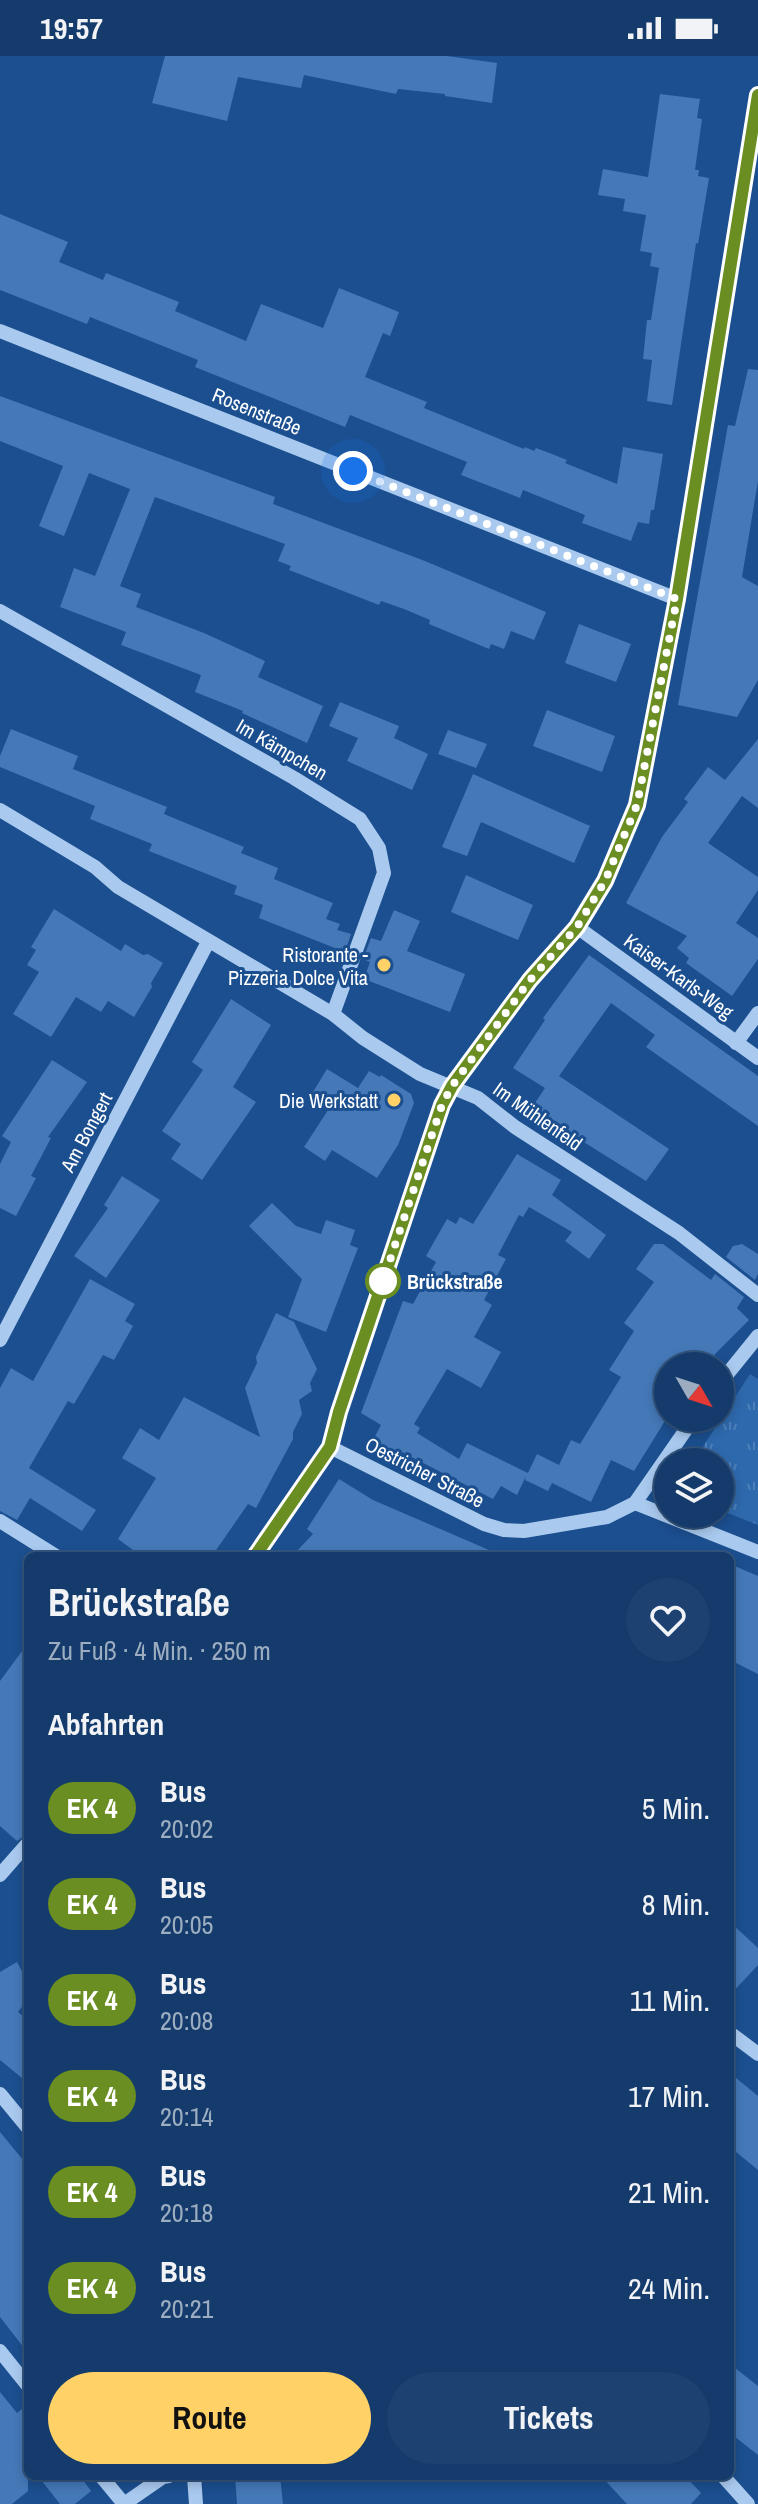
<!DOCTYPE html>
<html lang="de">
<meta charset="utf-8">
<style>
body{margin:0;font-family:"Archivo Narrow",sans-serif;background:#1d4271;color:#f1f3f6;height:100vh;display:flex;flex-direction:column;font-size:30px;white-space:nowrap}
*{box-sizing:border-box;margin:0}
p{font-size:26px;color:#9dadc1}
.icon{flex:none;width:44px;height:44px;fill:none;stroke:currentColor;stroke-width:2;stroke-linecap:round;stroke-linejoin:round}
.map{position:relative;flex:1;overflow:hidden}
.drawer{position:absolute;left:24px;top:1496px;width:710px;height:928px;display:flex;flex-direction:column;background:#143b6b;border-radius:12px;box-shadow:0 4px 12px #0003,0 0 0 2px #33557e}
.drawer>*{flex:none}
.badge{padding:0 16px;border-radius:26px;font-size:28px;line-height:52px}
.needle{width:52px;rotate:129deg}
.tools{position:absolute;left:654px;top:1296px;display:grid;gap:16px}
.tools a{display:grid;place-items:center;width:80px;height:80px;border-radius:50%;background:#143b6b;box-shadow:0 4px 12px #0003,0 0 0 2px #33557e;font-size:40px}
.you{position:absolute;width:40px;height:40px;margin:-20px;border:6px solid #fff;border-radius:50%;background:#1a73e8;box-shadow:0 0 0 12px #1a73e833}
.map>.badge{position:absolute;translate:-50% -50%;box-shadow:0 0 0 4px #fff}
h2{padding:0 24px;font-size:30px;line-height:72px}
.round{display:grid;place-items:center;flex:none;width:84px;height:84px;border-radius:42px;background:#1d4271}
.headline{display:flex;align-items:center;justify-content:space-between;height:136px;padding:0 24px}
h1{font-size:38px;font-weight:700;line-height:60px}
.cta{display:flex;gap:16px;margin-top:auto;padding:16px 24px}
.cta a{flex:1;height:92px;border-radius:48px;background:#ffd166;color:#111;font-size:32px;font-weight:700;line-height:92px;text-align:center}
.cta a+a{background:#1d4271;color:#f1f3f6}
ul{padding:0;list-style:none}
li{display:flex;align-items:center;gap:24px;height:96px;padding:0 24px}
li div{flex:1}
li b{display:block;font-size:30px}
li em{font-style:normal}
li .badge{min-width:88px;font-weight:700;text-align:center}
.status{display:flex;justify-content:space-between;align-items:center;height:56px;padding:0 40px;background:#143b6b;direction:ltr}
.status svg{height:22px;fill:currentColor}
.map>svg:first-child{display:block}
.grass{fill:url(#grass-tufts)}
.building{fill:#4478b7}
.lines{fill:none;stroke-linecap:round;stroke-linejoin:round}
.minor{stroke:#a9c9ee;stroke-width:14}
.line-casing{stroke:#fff;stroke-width:18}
.line{stroke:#6b8e23;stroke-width:12}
.walk{stroke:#fff;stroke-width:8;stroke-dasharray:0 14.4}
.poi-dot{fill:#ffd166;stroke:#1b4f8f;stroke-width:3}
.stop-dot{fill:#fff;stroke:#6b8e23;stroke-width:4}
.labels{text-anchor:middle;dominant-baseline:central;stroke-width:6;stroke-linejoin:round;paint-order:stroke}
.street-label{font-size:20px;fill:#fff;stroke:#1b4f8f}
.poi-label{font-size:20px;fill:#fff;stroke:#1b4f8f;text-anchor:end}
.stop-label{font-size:20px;font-weight:bold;fill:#fff;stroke:#1b4f8f;text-anchor:start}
</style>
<div class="status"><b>19:57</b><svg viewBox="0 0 49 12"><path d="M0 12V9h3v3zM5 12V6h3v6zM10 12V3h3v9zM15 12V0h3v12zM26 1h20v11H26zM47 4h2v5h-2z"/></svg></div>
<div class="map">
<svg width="758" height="2448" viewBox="0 0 758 2448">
<defs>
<pattern id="grass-tufts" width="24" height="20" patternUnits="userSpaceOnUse" patternTransform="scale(2)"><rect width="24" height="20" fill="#2e69ad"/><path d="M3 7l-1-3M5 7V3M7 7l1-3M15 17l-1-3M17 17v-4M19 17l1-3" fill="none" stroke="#4d80b9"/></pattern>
</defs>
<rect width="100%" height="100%" fill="#1b4f8f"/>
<polygon class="grass" points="750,1318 758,1323 758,1469 720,1454 720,1406 693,1406"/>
<g class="building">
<polygon points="165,0 447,0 497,7 492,47 445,40 445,38 398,33 396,38 304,19 301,32 238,21 227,65 152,47"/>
<polygon points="660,38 700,43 697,62 702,63 695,114 699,114 698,120 709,122 698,188 696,187 672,349 647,345 652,304 643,303 647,264 651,264 659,212 650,210 652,197 640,195 646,159 623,155 625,143 598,139 603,113 648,121"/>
<polygon points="0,158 68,186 59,206 103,224 106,217 179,246 175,255 246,285 261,248 323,272 339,232 399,256 390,280 383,277 365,321 427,346 424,352 524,393 525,391 534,395 536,392 552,398 567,404 565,407 617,428 623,391 663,398 654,454 651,454 649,468 638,466 631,485 582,467 585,459 523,434 520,442 461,419 467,406 350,359 345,371 195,311 198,304 90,261 87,268 0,234"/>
<polygon points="748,313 758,314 758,425 742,521 758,530 758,624 737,661 678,649 728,369 735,370"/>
<polygon points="0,340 275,441 273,448 425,505 546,556 534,584 511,575 504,593 491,588 489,593 429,568 430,564 404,553 381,545 379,549 289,514 291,510 278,505 285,488 155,441 120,530 141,538 136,551 204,577 265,605 258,621 323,650 307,687 242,657 243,655 195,636 201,619 121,589 126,576 60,551 74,512 95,520 130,433 89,417 64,480 39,470 63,410 0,385"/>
<polygon points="579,568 631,588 616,626 565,607"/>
<polygon points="340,646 399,670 394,682 428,698 412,734 347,705 358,682 329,670"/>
<polygon points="547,654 615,680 602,716 533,690"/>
<polygon points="11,673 78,700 73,713 167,751 164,758 244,791 241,797 278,812 274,823 333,847 326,863 340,868 337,874 351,878 345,896 259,862 263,849 234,838 237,830 149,795 152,788 90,763 95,750 0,711 0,700"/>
<polygon points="448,674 487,688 476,712 438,698"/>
<polygon points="758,683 758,752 742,740 708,787 758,821 758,834 736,867 758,882 758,903 732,940 686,907 689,902 677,892 687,880 626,847 662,781 688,746 684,743 708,711 725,724"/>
<polygon points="473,718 590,770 574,807 481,766 467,800 442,791"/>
<polygon points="466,819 533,849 518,884 451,856"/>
<polygon points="54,853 121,895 125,888 143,899 148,898 163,907 151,927 152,931 134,961 108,945 101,956 76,941 51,981 13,958 39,916 27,909 36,894 31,891"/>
<polygon points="394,854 420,865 407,895 465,918 450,956 364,923 370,906 363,903 371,882 381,885"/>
<polygon points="589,899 758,1020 758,1070 646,991 655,979 611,947 559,1020 669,1093 646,1125 531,1053 545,1032 513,1012 545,964 543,962"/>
<polygon points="231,943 271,969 233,1031 256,1046 202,1124 171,1103 181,1088 162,1075 203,1014 192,1006"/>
<polygon points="52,1004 87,1026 48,1081 51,1082 31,1120 36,1122 16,1160 0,1152 0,1108 11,1086 2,1080"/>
<polygon points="327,1013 358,1032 369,1015 380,1021 381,1019 411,1038 414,1047 398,1089 377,1122 332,1094 325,1105 304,1091 332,1048 313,1036"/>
<polygon points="517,1098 561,1124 552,1139 606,1179 589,1203 565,1185 572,1176 529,1151 523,1161 519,1159 498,1199 506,1203 484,1244 492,1249 474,1281 501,1296 481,1332 447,1313 414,1368 420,1372 417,1377 459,1403 467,1387 528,1417 537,1398 559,1409 571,1384 580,1388 621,1321 609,1314 634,1275 624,1267 654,1226 636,1213 654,1188 663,1188 711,1224 715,1218 744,1241 737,1252 749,1264 716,1297 707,1310 668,1310 668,1360 634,1415 611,1404 591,1446 552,1427 548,1435 525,1424 526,1420 517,1439 501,1430 493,1443 400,1395 396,1401 372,1386 381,1369 361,1357 403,1245 413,1248 436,1206 426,1200 447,1163 456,1168 460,1161 473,1168"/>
<polygon points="122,1120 160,1144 106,1222 74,1200 108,1152 104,1149"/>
<polygon points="272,1147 296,1170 321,1178 326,1164 355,1174 350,1189 358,1192 326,1276 288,1261 302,1223 249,1170"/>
<polygon points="742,1188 758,1198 758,1218 755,1224 726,1201 733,1190"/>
<polygon points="90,1223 135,1248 125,1265 133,1270 114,1304 103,1299 74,1348 68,1345 29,1412 96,1454 82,1475 30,1442 17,1464 0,1455 0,1332 11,1312 33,1325"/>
<polygon points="276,1257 294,1266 317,1313 310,1327 312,1335 299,1344 302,1358 293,1376 293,1383 256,1452 248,1448 212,1500 141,1500 118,1483 156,1422 122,1402 140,1372 159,1384 184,1341 260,1381 245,1332 257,1307 256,1301"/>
<polygon points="339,1423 373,1444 503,1500 292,1500 313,1478 307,1473"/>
<polygon points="730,1508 758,1520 758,1618 730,1604"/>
<polygon points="28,1587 28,1777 17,1785 0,1770 0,1625"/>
<polygon points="730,1866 758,1892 758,1909 730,1939"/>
<polygon points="17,1906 28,1927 28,1943 18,1956 28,1964 28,2027 0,2004 0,1916"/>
<polygon points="730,2017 758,2040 758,2114 730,2091"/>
<polygon points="0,2076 28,2110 28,2297 0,2261"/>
<polygon points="730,2308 758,2330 758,2399 730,2377"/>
<polygon points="0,2336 17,2357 28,2348 28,2435 12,2448 0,2448"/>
<polygon points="38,2420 80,2420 91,2435 75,2448 60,2448"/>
<polygon points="235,2420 280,2420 283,2448 237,2448"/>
<polygon points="601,2420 685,2420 701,2437 691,2448 627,2448"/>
</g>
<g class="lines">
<g class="minor">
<polyline points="0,275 677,543"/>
<polyline points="0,555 294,722 360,763 379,792 384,817 333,958"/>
<polyline points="0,754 95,811 118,831 333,958 363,982 420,1018 478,1042 515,1071 679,1177 758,1239"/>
<polyline points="577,871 758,1002"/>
<polyline points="736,987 758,957"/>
<polyline points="0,1284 208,886"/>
<polyline points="720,1327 758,1280"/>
<polyline points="330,1391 484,1468 504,1474 524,1475 607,1461 635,1447 694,1362"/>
<polyline points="635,1447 758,1496"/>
<polyline points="0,1465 56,1500"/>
<polyline points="255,1500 330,1391 339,1356 442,1049 452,1030 530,924 577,871 605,825 637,749 677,543 758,39"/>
<polyline points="0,1819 28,1787"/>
<polyline points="730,1977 758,1998"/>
<polyline points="0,2038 28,2072"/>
<polyline points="0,2295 28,2330"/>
<polyline points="101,2420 124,2448"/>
<polyline points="194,2420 196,2448"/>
<polyline points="723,2420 748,2448"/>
<polyline points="124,2448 163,2421 169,2420"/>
</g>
</g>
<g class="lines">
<defs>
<polyline id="line" points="255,1500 330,1391 339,1356 442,1049 452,1030 530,924 577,871 605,825 637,749 677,543 758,39"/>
</defs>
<use href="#line" class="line-casing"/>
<use href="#line" class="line"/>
<polyline class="walk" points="353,415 677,543 637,749 605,825 577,871 530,924 452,1030 442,1049 383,1225"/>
</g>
<g class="poi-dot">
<circle cx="384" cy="909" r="8"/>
<circle cx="394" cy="1044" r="8"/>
</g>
<circle class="stop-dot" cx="383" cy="1225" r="16"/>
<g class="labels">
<g class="street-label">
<text transform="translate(257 355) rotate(22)">Rosenstraße</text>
<text transform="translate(282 693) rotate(30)">Im Kämpchen</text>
<text transform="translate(679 920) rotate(36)">Kaiser-Karls-Weg</text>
<text transform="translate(538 1060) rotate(35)">Im Mühlenfeld</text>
<text transform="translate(86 1076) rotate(-62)">Am Bongert</text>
<text transform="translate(425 1416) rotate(27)">Oestricher Straße</text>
</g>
<g class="poi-label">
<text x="368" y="898">Ristorante -<tspan x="368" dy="23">Pizzeria Dolce Vita</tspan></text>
<text x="378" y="1044">Die Werkstatt</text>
</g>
<g class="stop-label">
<text x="407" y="1225">Brückstraße</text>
</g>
</g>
</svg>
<div class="tools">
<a><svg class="needle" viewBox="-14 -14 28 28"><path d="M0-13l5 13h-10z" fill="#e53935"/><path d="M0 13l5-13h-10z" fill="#9dadc1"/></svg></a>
<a><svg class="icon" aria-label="layers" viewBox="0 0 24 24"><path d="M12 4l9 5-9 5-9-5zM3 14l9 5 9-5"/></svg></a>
</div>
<div class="you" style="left:353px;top:415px"></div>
<section class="drawer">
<div class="headline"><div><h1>Brückstraße</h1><p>Zu Fuß · 4 Min. · 250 m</p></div><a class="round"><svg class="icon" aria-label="heart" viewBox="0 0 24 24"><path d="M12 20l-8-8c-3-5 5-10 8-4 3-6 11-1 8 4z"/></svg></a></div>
<h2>Abfahrten</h2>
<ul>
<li><span class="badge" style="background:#6b8e23;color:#fff">EK 4</span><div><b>Bus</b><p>20:02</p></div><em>5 Min.</em></li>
<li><span class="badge" style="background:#6b8e23;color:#fff">EK 4</span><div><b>Bus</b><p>20:05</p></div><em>8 Min.</em></li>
<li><span class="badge" style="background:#6b8e23;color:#fff">EK 4</span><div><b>Bus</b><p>20:08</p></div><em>11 Min.</em></li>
<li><span class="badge" style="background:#6b8e23;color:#fff">EK 4</span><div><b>Bus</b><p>20:14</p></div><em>17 Min.</em></li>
<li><span class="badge" style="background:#6b8e23;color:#fff">EK 4</span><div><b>Bus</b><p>20:18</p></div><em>21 Min.</em></li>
<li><span class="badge" style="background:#6b8e23;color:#fff">EK 4</span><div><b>Bus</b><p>20:21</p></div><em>24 Min.</em></li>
</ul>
<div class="cta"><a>Route</a><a>Tickets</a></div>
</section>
</div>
